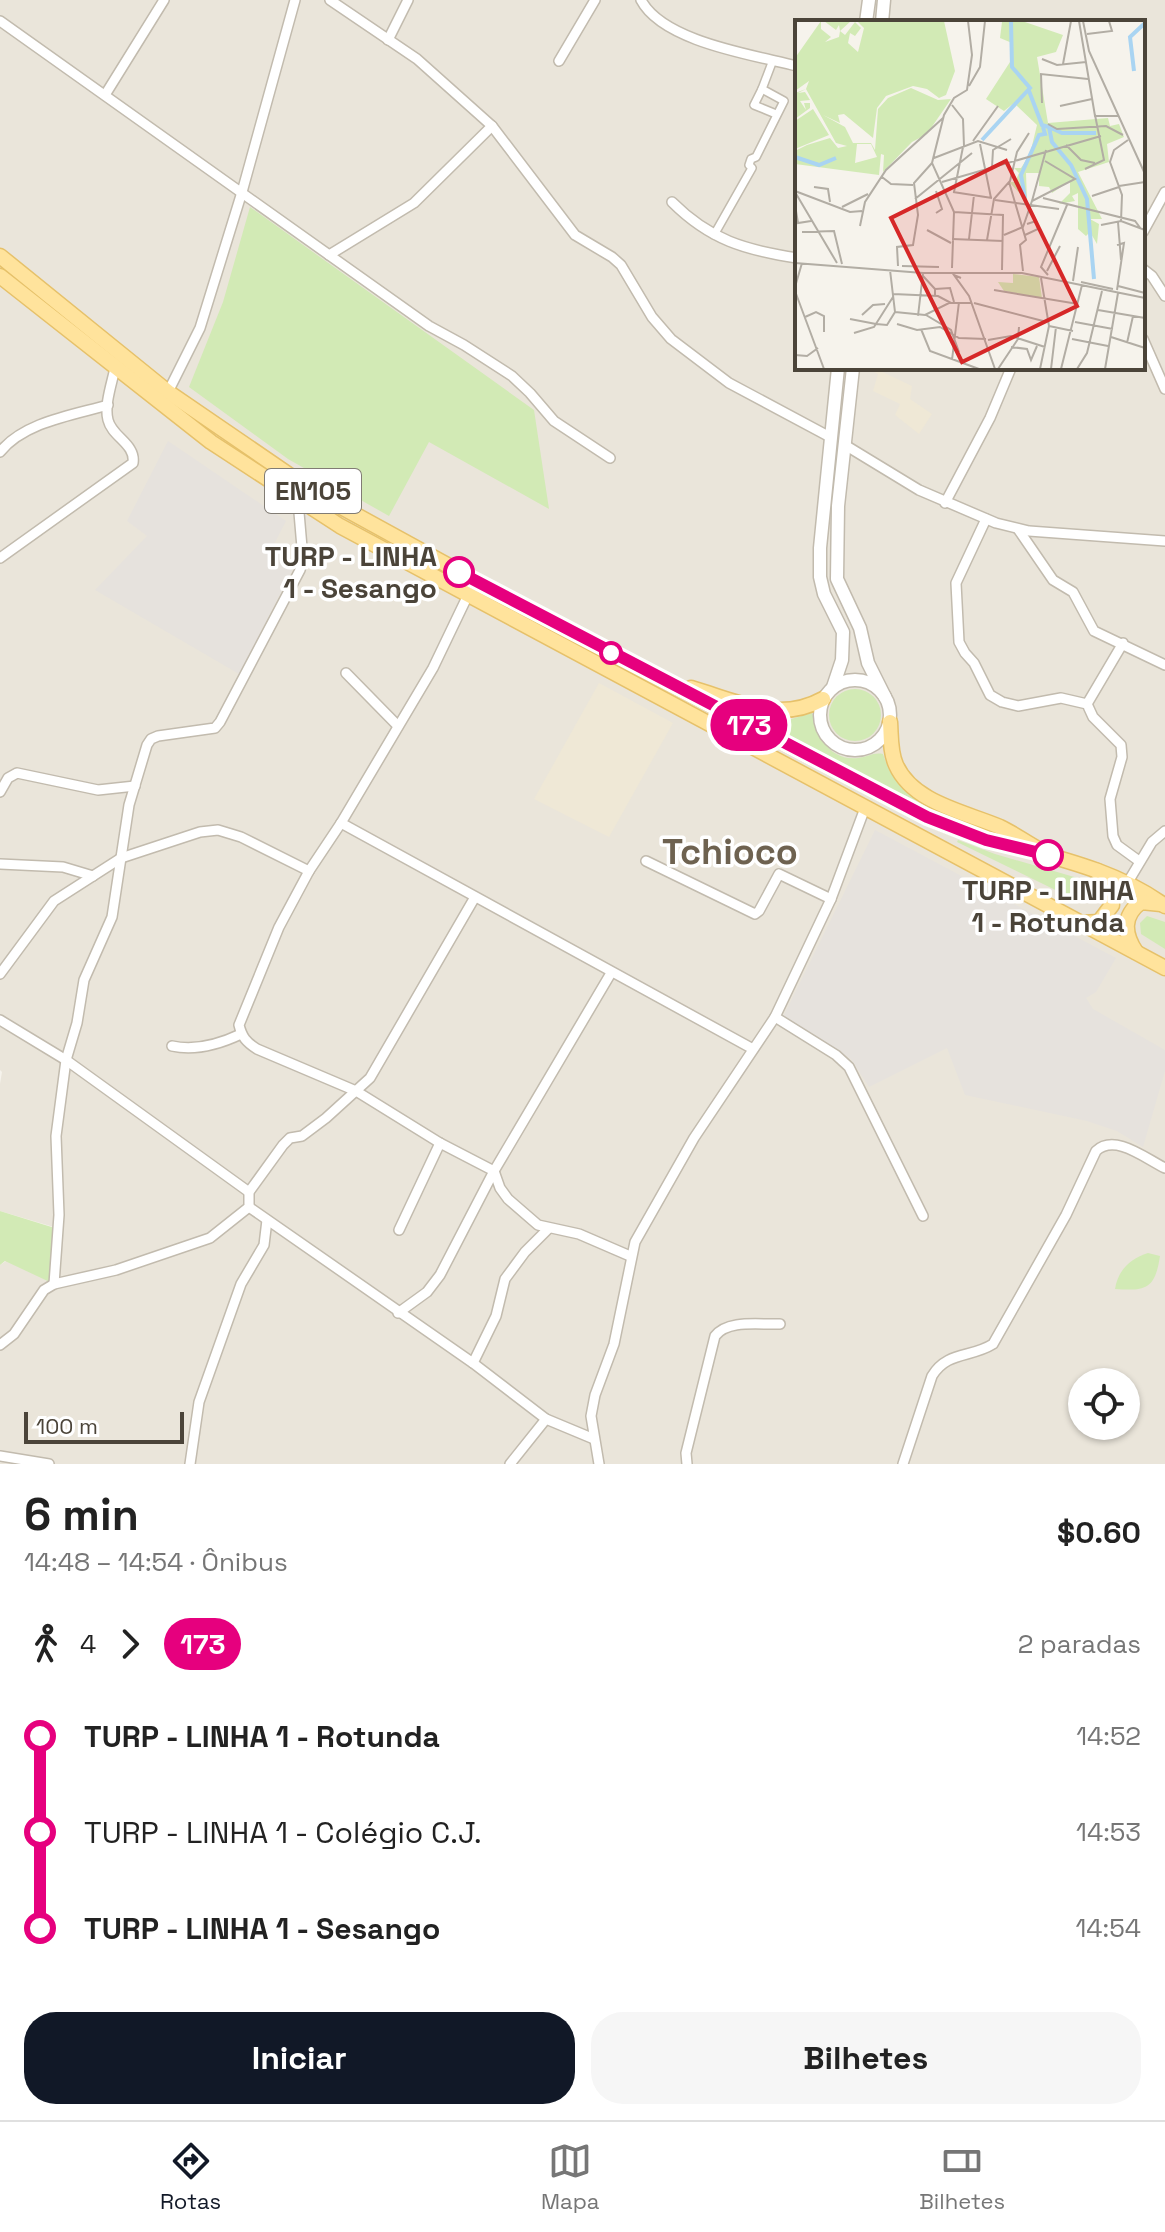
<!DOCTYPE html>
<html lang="pt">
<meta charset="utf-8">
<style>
body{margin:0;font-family:"Space Grotesk",sans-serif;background:#f6f6f6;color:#222;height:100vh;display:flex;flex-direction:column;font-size:30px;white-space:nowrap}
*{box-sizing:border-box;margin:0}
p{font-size:26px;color:#767676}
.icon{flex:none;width:44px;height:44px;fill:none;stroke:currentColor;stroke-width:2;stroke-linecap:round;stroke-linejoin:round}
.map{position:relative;height:1464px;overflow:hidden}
.panel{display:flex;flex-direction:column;background:#fff;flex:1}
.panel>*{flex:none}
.badge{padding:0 16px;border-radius:26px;font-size:28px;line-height:52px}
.fabs{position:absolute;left:1068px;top:1368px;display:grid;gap:16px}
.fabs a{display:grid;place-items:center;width:72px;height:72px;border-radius:50%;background:#fff;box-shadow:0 2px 6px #0004;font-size:40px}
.scale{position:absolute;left:24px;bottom:20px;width:160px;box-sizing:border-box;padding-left:8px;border:4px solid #4b4439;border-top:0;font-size:22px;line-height:28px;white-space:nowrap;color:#4b4439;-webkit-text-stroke:6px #fff;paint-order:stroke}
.map>.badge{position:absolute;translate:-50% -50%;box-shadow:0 0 0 4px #fff}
.legs{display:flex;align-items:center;gap:12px;height:88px;padding:0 24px;font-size:26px}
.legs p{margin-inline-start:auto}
.headline{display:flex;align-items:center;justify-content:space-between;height:136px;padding:0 24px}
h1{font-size:44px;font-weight:700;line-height:60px}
.button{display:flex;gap:16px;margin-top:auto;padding:16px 24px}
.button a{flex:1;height:92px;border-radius:32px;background:#111827;color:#fff;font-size:32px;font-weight:700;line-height:92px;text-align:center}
.button a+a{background:#f6f6f6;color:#222}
ul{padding:0 24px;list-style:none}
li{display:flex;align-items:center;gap:28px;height:96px;font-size:30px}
li i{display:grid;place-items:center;width:12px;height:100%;margin:0 10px;background:currentColor}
li i::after{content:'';width:20px;height:20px;margin:-10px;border:6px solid;border-radius:50%;background:#fff}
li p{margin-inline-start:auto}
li:first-child i{background:linear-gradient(#0000 50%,currentColor 0)}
li:last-child i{background:linear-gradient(currentColor 50%,#0000 0)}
.menu{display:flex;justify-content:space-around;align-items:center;height:112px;border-top:2px solid #e0e0e0;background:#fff;font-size:22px;color:#767676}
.menu a{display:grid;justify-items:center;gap:4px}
.menu .active{color:#111827}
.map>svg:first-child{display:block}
.residential{fill:#eae5da;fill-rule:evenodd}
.industrial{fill:#e6e2dd}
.education{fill:#efe8d6}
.green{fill:#d2eab5}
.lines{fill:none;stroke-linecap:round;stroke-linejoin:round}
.pedestrian-casing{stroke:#c2bbae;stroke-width:10}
.minor-casing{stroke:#c2bbae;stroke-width:12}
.tertiary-casing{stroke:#c2bbae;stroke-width:15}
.primary-casing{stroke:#e6c16a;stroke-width:17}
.pedestrian{stroke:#fff;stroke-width:7}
.minor{stroke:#fff;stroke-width:9}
.tertiary{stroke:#fff;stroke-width:12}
.primary{stroke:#ffe39c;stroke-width:14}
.line-1-casing{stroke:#fff;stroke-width:18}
.line-1{stroke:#e6007e;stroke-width:12}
.stop-1-dot{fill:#fff;stroke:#e6007e;stroke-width:4}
.labels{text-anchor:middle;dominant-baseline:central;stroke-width:7;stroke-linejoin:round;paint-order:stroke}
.shield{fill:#fff;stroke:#817c74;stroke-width:2}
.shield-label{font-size:26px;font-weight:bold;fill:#4b4439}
.stop-label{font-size:28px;font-weight:bold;fill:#4b4439;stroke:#fff;text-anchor:end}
.district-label{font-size:36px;font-weight:bold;fill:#6e6250;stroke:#fff}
.inset-river{fill:none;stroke:#a9d4f2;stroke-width:4}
.inset-road{fill:none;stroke:#b2ada4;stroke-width:2}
.view{fill:#d62828;fill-opacity:0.15;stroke:#d62828;stroke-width:4}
.inset-edge{fill:none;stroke:#4b4439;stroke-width:4}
</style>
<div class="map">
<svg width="1165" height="1464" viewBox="0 0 1165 1464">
<rect width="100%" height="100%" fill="#f6f3ec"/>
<path class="residential" d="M0,0H1165V1464H0V1265L57,1228L0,1211V1084L2,1072L0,1070ZM797,22H1143V368H797ZM1082,1382H1126V1426H1082Z"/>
<g class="industrial">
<polygon points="168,441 286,521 272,548 295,565 239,674 95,590 147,536 127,521"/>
<polygon points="875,830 1116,958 1096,992 1086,998 1093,1009 1165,1050 1165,1071 1143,1147 1117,1131 1087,1121 965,1095 947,1048 869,1087 851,1059 783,1017"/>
</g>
<g class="education">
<polygon points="876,369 912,386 910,399 932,414 919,434 895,415 900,404 873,391 878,374 874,372"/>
<polygon points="599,683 673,723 609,837 534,799"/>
</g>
<g class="green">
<polygon points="250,207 534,410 549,509 429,442 389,516 288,459 189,387 223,302"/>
<circle cx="855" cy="715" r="26"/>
<path d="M812,713C818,735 828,761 858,758C867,757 874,752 883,754L888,768L902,788L934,809L887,787L753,716L788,720Z"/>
<polygon points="958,840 995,854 1088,881 1098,888 1100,896 1095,902 1082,903 957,842"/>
<polygon points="1147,916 1165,922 1165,949 1141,934 1140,923"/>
<polygon points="0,1211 58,1229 54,1284 5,1261 0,1265"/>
<path d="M1148,1253L1160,1256C1155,1290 1145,1291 1115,1289C1118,1270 1130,1259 1148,1253Z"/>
</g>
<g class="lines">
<defs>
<g id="pedestrian">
<polyline points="762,89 754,105 776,114"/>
<polyline points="714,235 752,168 749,165 751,159 756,157 784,101 762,89 773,60"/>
</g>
<g id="minor">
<polyline points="330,0 417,59 492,126 575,235 612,257 621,265 652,317 671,339 729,383 830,437"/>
<path d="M641,0C663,42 754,55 797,66"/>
<polyline points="0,21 429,326 464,345 512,376 530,393 554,421 610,458"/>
<polyline points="388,40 408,0"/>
<polyline points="559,61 595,0"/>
<polyline points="105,95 164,0"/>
<path d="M672,202C710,240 745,250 797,258"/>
<polyline points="1143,232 1165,192"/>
<polyline points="329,255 414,203 492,126"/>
<polyline points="1143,269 1152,276 1165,296"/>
<polyline points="1143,339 1165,389"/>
<polyline points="168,392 200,328 242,192 295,0"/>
<polyline points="845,445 919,490 996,523 1029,531 1165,541"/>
<path d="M0,452C24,422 73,415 108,405"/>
<polyline points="945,503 990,418 1011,368"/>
<polyline points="986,519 956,583 959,642 965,653 974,663 990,695 1002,702 1018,706 1061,698 1087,704 1093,717 1121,745 1122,757 1110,799 1113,836 1117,845 1139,861"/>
<polyline points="1018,529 1053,580 1073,592 1094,631 1165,665"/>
<path d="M0,558L133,463C136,444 112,437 108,420C104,405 112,383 115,368"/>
<path d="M468,595L433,668L341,823L309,871L279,927L239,1025C242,1037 246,1042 257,1049L356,1091L440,1143L494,1171L500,1188L508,1199L538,1225L579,1234L630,1256"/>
<polyline points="346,673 398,726"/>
<polyline points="1087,704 1123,643"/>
<polyline points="0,792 8,778 17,773 98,790 135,786"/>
<polyline points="341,823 753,1049"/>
<polyline points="646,861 755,914 759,911 779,874 831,899"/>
<polyline points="0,864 63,867 93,876"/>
<polyline points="1128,882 1152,842 1165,831"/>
<polyline points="0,974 54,901 121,858 200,832 218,830 241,837 309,871"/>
<polyline points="775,1017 836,1055 849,1067 923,1216"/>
<polyline points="0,1020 66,1060 249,1192"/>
<path d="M172,1046C195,1051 220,1044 241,1034"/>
<polyline points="249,1207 473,1363 546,1419 594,1439"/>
<polyline points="399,1230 440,1143"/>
<polyline points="54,1284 59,1215 56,1136 66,1060 77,1023 84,980 112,917 129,805 147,745 151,739 158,736 215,728 220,722 300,570 303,559 298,501"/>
<polyline points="398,1313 427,1292 440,1275 494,1171 611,973"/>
<polyline points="0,1345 14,1334 44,1290 54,1284 116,1270 210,1238 249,1207 249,1192 283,1145 290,1138 302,1136 326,1118 370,1078 475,897"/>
<polyline points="473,1363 496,1316 505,1279 525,1252 548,1229"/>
<polyline points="0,1456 49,1464"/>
<polyline points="190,1464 199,1402 241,1284 264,1245 267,1220"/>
<polyline points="510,1464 546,1419"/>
<polyline points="599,1464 591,1416 595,1395 614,1344 635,1242 694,1138 775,1017 831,899 865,808"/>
<path d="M687,1464L686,1453L715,1336C728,1319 760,1325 780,1324"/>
<path d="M903,1464L932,1376C947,1351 971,1358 993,1344L1066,1215L1096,1151C1115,1133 1146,1159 1165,1168"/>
</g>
<g id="tertiary">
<polyline points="866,22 869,0"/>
<polyline points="882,22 884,0"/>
<polyline points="853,368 838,506 837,579 860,628 868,663 885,697"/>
<circle cx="855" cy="715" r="35"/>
<polyline points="833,687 842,660 843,632 824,594 820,577 820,548 838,368"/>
</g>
<g id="primary">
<path d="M0,256L168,392L314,492L531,611L927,817C1006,852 1095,855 1165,906"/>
<polyline points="0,276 211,442 340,526 1165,968"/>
<path d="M691,688C736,701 778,724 823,699"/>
<path d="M890,722C891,736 890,752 896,765C913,803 965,812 1000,827C1013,833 1025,842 1038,849"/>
<polyline points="1081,923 1099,922 1112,905 1111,889 1097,871"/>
<path d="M1136,952C1124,934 1122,916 1141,902L1161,904"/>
</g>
</defs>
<use href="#pedestrian" class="pedestrian-casing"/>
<use href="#minor" class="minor-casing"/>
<use href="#tertiary" class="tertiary-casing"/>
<use href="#primary" class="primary-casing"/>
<use href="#pedestrian" class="pedestrian"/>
<use href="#minor" class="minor"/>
<use href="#tertiary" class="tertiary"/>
<use href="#primary" class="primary"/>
</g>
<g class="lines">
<defs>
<polyline id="line-1" points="459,572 927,817 986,840 1048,855"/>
</defs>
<use href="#line-1" class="line-1-casing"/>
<use href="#line-1" class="line-1"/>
</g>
<g class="stop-1-dot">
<circle cx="459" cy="572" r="14"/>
<circle cx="611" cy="653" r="10"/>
<circle cx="1048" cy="855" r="14"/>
</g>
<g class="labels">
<rect class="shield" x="265" y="469" width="96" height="44" rx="6"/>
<g class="shield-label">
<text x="313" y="491">EN105</text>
</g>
<g class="stop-label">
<text x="437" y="556">TURP - LINHA<tspan x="437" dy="32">1 - Sesango</tspan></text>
<text x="1048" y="890" text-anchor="middle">TURP - LINHA<tspan x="1048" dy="32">1 - Rotunda</tspan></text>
</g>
<g class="district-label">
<text x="730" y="852">Tchioco</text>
</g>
</g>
<g transform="translate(795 20)">
<rect width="350" height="350" fill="#f6f3ec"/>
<path d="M26,1V9L36,17L30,22L44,17L45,11L44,5L41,10L29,1H56L45,11L50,15L60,2L66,8L60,16L55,13L53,23L63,32L69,8L62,1H149L160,51L151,75L144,78L132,69L118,66L91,76L82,88L78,118L49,94L43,95L45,103L28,95L50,107L58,123H76L80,130L83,89L93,78L116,68L143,80L156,79L132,114L117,122L88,152L89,135L86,134L84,155L0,144V131L12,125L35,118L43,128L52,126L41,123L11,69L3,73L10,72L15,80L5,81L11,90L9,83H15V88L0,99V73L11,69L14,61L0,71V38ZM62,124H76L82,137L60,143ZM227,1L268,15L261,32L242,37L253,103L313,98L315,106L324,104L329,117L312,124L314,142L283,152L307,199H295L304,204L302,224L295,212L291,216L283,209V173L277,176L280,181L264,184L275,173V161L257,173L254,167L244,166V153H231L232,181L214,162H220L224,153L219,148H226L235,134L242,105L219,83L209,91L191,79L215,42L217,23L205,18L207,2ZM18,89L34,115L0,129V101ZM218,254L244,257L247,278L209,271L203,262L218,263Z" fill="#d2eab5" fill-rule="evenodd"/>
<path class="inset-river" d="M339,51L335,17L350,3M234,71L247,105L254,107L257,122L276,145L292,179L299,259M254,107L267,113H301M187,120L235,68L217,47L216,1M0,137L24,145L41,138M230,178L226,155L244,115L250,114L248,107"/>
<path class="inset-road" d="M284,1L300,96H323M288,1L294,31L350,154M292,14L317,11L314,1M247,39L262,45L291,42M268,44L276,1M174,66L185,47L190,1M247,83L246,54L293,59M157,85L168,99L169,126M265,86L297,79M253,104L262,109L311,106L328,115M178,121L203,86M185,124L196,178M271,125L286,140L300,143M139,138L183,121L212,130M197,147L198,130L216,119M290,149L309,140L300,95M87,157L96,164L118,165M147,162L306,116M214,162L231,220L225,225L228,251M324,166L350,162M19,167L33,169L35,182M0,171L55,192L67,191M0,172L42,243M158,172L197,178M159,172L168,127M297,176L324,167M248,178L340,201L346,209M120,179L177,133M200,180L264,189M237,181L251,130M47,187L73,174M1,191L3,203L16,201M159,192L208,195L207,250M141,193L147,189L141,171M326,201L327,175L315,142L319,130L333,120M323,202L326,240M306,205L326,201L350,210M65,206L70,182L91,150L148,98M132,210L156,223M7,212L39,211L47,244M209,215L228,207L237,181L280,159L250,141M230,215L243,209L241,201L232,204M157,219L208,221M174,219L179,175M192,220L199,179L215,161L222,132L234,113M322,225L329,223L322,270M0,243L128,253H227L350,278M103,246L102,227L118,225L123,195L119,163L137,143M107,246L144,247M157,248L159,192L137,143L149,95L159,78L172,70L177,35L173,1M252,251L265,226M253,255L246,247L272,185M128,256L140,269V277M166,258L159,255L174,276L200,349M278,261L283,227M286,262L318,269M323,266L350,273M0,267L7,243M140,269L155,268L159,282M199,270L283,284M0,271L29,349M98,274L143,276L156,283M179,283L252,302M303,290L350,298M100,292L130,295L154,283H177M67,295L78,285L90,284M131,295L156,310L164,332M123,296L128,253M10,297L21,292L29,296V312M55,299L81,304M280,302L318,309M81,304L92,305L100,292L95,250M102,304L122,310L145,307L164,318L191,319M254,306L278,311M126,309L135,331L184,349M59,313L79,307L98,277M316,317L350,328M277,319L313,326M193,320L216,316L250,327M332,323L338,296M216,327L232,329L236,340L242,326M0,335L12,336L23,328M157,340L164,282M203,349L223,319L224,307M245,349L254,306L246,258M256,349L261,307M266,349L287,265M282,349L292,333L307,271M310,349L323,273"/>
<path class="view" d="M211,141L282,286L167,342L96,198Z"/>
<rect width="350" height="350" class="inset-edge"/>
</g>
</svg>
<div class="fabs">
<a><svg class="icon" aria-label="locate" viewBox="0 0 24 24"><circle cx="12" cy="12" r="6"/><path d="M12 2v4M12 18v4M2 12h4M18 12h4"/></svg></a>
</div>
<div class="scale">100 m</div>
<b class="badge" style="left:749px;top:725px;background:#e6007e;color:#fff">173</b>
</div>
<section class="panel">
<div class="headline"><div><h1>6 min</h1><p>14:48 – 14:54 · Ônibus</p></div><b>$0.60</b></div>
<div class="legs"><svg class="icon" aria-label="walk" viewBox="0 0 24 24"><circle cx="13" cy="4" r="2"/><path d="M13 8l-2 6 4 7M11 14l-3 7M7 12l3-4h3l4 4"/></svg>4<svg class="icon" aria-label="forward" viewBox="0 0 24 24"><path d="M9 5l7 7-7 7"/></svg><b class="badge" style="background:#e6007e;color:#fff">173</b><p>2 paradas</p></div>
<ul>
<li><i style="color:#e6007e"></i><b>TURP - LINHA 1 - Rotunda</b><p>14:52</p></li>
<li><i style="color:#e6007e"></i><span>TURP - LINHA 1 - Colégio C.J.</span><p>14:53</p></li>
<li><i style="color:#e6007e"></i><b>TURP - LINHA 1 - Sesango</b><p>14:54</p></li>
</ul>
<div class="button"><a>Iniciar</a><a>Bilhetes</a></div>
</section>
<nav class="menu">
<a class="active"><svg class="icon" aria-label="directions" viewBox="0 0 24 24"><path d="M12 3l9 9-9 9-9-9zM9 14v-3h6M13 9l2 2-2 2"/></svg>Rotas</a>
<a><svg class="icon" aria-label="map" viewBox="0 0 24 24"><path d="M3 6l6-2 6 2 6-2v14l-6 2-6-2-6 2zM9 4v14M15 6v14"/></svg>Mapa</a>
<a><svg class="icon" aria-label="tickets" viewBox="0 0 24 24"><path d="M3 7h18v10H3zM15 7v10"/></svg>Bilhetes</a>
</nav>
